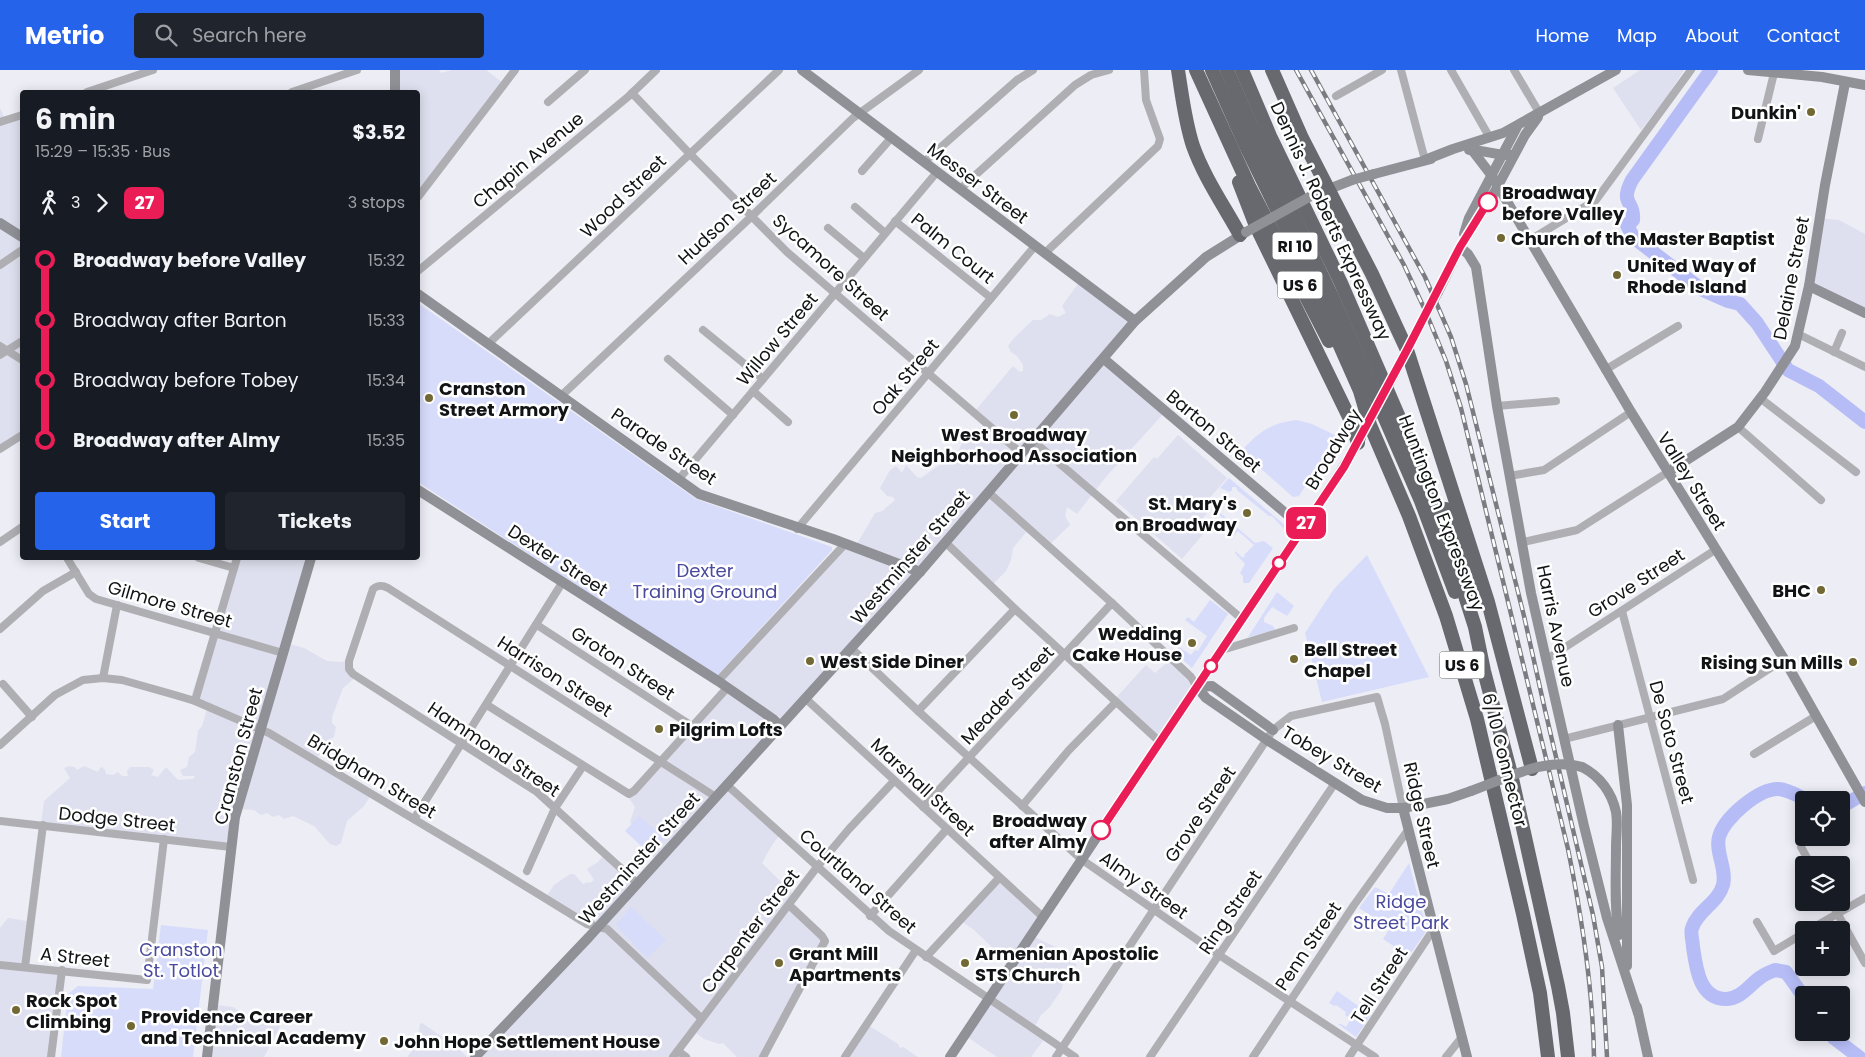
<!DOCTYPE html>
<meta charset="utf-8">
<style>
body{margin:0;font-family:Poppins,sans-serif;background:#20242c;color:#f1f3f6;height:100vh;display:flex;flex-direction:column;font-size:19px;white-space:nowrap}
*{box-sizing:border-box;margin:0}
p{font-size:16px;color:#9ea1a6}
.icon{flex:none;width:28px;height:28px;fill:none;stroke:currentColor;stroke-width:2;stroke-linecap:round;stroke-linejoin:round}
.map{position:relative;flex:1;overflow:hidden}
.details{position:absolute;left:20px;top:20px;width:400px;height:470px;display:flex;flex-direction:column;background:#171b24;border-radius:5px;box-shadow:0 2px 12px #0003}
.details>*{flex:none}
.badge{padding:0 10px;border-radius:8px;font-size:18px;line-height:32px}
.buttons{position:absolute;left:1795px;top:721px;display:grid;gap:10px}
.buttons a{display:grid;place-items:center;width:55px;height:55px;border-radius:5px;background:#171b24;box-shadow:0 2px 12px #0003;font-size:25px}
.map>.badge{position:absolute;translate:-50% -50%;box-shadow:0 0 0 2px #fff}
.legs{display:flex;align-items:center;gap:8px;height:55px;padding:0 15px;font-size:16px}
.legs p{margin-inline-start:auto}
.headline{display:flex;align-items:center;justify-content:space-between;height:85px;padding:0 15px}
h1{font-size:28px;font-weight:700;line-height:38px}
.cta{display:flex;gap:10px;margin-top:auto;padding:10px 15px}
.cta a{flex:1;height:58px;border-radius:5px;background:#2563eb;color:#fff;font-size:20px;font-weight:700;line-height:58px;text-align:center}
.cta a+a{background:#20242c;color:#f1f3f6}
ul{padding:0 15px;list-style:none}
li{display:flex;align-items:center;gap:18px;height:60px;font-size:19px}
li i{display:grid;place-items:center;width:8px;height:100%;margin:0 6px;background:currentColor}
li i::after{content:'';width:12px;height:12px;margin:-6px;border:4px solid;border-radius:50%;background:#171b24}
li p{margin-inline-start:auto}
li:first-child i{background:linear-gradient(#0000 50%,currentColor 0)}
li:last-child i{background:linear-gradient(currentColor 50%,#0000 0)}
header{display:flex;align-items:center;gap:30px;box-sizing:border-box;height:70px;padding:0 25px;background:#2563eb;color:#fff}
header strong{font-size:24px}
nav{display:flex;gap:28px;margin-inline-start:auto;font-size:18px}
.search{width:350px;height:45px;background:#20242c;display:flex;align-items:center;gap:12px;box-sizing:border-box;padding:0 18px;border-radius:5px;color:#9ea1a6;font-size:19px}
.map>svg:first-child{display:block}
.built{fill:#dee0ef}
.green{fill:#d8dcfb}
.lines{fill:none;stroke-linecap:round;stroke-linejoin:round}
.river{stroke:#b6bdf6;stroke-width:14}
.street{stroke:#afafb3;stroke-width:8}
.secondary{stroke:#909196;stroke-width:10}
.highway{stroke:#68696f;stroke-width:14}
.rail-casing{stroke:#7b7c81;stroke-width:4.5}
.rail{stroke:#fff;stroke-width:2.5;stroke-dasharray:8;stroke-linecap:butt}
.secondary-bridge{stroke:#909196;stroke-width:10}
.line-1-casing{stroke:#fff;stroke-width:11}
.line-1{stroke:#ea1d57;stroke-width:8}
.poi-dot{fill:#716834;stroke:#fff;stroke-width:2}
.stop-1-dot{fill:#fff;stroke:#ea1d57;stroke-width:2.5}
.labels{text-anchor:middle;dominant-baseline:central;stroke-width:5;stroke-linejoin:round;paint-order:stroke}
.shield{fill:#fff;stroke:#595a5b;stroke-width:1}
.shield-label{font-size:16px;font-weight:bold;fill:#121315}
.poi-label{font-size:18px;font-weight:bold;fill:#121315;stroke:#fff;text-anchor:start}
.street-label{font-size:18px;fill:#121315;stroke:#fff}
.stop-label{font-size:18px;font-weight:bold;fill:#121315;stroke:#fff;text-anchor:start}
.park-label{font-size:18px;fill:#494a9d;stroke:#fff}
</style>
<header>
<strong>Metrio</strong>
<div class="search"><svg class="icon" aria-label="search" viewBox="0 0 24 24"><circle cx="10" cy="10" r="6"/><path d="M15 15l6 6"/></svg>Search here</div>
<nav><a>Home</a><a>Map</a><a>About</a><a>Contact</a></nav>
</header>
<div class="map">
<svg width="1865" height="987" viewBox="0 0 1865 987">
<rect width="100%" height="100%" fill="#ecedf5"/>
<g class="built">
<polygon points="391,0 439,0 441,3 452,0 486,0 503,13 418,128 418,22 392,22"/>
<polygon points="1640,0 1684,0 1664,31 1641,60 1613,18"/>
<polygon points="0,38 4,47 22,44 22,363 0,377"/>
<polygon points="1819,148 1839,150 1865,164 1865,243 1806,217"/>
<polygon points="1080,211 1133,251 1103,286 1165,342 1105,408 1077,444 1067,437 1065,446 1070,455 1048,476 1028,460 1013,478 1011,490 1006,501 991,516 945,473 728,716 779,766 772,775 762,793 794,825 787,834 823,867 760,987 737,987 723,973 719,974 704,969 692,960 670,987 471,987 592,858 546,827 554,815 570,804 574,804 583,814 588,812 590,813 594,810 587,799 598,792 604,785 633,811 655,789 634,766 634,758 630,752 635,737 626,724 722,619 717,612 841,474 855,477 875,443 882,441 895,430 893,427 887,426 880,418 890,400 896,396 902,403 906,395 917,407 921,408 958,382 961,375 984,354 974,342 1013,296 1020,302 1023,301 1023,295 1017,286 1011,282 1008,276 1014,268 1033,250 1041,250 1050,244 1058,247 1066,243 1062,236"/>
<polygon points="1178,365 1227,408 1207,431 1213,436 1196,456 1204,463 1182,489 1116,431 1154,387 1157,389"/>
<polygon points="235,488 308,488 283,572 304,578 327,591 340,592 346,591 356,607 343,618 332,647 332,653 336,657 334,667 327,671 317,689 371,725 364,736 347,751 341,773 336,776 330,774 314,756 293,746 284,749 279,745 273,747 267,743 261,745 254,740 235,739 226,774 41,754 44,731 70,708 64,698 69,696 75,697 77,700 84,696 98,702 100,698 102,697 105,700 106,704 113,705 118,702 122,706 128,706 127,701 130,697 149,697 154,700 151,705 158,707 166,697 178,710 193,709 195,706 183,706 180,700 187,697 189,687 195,682 198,661 202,656 207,639 191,627"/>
<polygon points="1172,588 1197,611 1157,670 1114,630 1146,595 1155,603"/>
<polygon points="999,809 1040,845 1030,865 1058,878 1077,895 1064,908 1062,919 1049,938 1041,945 1034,958 1045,968 1031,987 997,987 964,965 1011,891 997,882 974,860 961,851"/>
<polygon points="8,848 27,851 22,895 58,901 51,987 0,987 0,858"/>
<polygon points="210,934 233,937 253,950 276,950 282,953 264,987 203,987"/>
<polygon points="422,953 457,977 467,987 407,987 416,976 420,954"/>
<polygon points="868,955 898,974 900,978 903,977 918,987 845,987"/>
</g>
<g class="green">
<polygon points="418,233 696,429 832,477 832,480 717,606 418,412"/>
<path d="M1297,350L1312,354L1337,366L1299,426L1293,427L1241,381C1259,362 1270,353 1297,350Z"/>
<polygon points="1229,408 1287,457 1285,460 1272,446 1269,446 1238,421 1236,417 1232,417 1232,420 1230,422 1220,418"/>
<polygon points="1218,441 1255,473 1264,471 1273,478 1249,513 1244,513 1243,512 1243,506 1240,503 1245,494 1235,483 1235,481 1243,488 1245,486 1244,485 1254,475 1238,461 1232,468 1231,465 1235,460 1230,464 1227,458 1230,454 1216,442"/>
<polygon points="1367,485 1429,607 1322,632 1305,563 1334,519"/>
<polygon points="1277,522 1294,536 1287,546 1272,537 1264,548 1264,552 1273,556 1275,560 1248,567"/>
<polygon points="1210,530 1228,544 1192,598 1175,583 1179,577 1191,585 1195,580 1198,581 1207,566 1185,550 1188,547 1194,552"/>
<polygon points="639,746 664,768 649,783 625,761"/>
<polygon points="1409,793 1427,860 1409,886 1383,869 1390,858 1359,838 1375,817 1389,824"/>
<polygon points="631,837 666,870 647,888 616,855"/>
<polygon points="161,855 208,860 193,987 61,987 68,924 78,916 153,919"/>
<polygon points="1337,921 1371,945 1356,967 1338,954 1341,954 1346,957 1351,949 1345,945 1346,942 1336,935 1334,936 1329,933"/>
</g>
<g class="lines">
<g class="river">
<path d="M1711,0L1632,110C1619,135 1635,130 1633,150L1627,155L1633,167L1701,219L1728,231L1740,234L1757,253L1788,300L1819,316L1865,352"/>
<polyline points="1841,735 1846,734 1865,723"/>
<path d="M1804,927L1786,902L1775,900C1770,902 1765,904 1761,907C1750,914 1741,929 1726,929C1699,929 1696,897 1693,877C1693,871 1690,863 1692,858C1698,840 1718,833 1723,815C1727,799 1715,782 1719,767C1724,748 1759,718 1779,719C1789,720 1798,726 1807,730"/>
<polyline points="1830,962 1834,968 1859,987"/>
</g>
<g class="street">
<polyline points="1401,0 1425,90"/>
<polyline points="1451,0 1490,68"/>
<polyline points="1514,0 1540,44"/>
<polyline points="87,22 153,0"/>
<polyline points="292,22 357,0"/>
<polyline points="632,23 689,83 787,182 1021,383"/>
<polyline points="1336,26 1382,0"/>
<polyline points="548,32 585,0"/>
<polyline points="0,52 22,45"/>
<polyline points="1758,69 1774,3"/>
<polyline points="924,92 1017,10 1033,0"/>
<polyline points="862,101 892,67"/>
<polyline points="960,119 1075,15 1091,5 1109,0"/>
<polyline points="418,127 515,0"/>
<polyline points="855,137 885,163"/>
<polyline points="895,151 991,228"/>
<polyline points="828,158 864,188"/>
<polyline points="1530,170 1596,130 1691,0"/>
<polyline points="1045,183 1158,76 1160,69 1146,30 1144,0"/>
<polyline points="0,195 22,180"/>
<polyline points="418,201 629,26 656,0"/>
<polyline points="703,260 763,309"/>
<polyline points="1798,264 1865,297"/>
<polyline points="488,274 779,0"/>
<polyline points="0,276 22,290"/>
<polyline points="1834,282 1842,263"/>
<polyline points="0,285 22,271"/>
<polyline points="668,289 733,345"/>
<polyline points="1605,300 1678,256"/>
<polyline points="753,321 788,352"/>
<polyline points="561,326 752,146 853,48 919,0"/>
<polyline points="1760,328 1856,402"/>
<polyline points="1497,336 1556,331"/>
<polyline points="1738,357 1821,430"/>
<polyline points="1032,370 1242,549"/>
<polyline points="0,379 22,365"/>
<polyline points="1509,406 1544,400 1631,342"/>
<polyline points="679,409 937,102"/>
<polyline points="988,422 1112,533 1191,607 1197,617"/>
<polyline points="797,459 1035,176"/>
<polyline points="0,472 22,457"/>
<polyline points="945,472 1015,539 1160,672"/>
<polyline points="1523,472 1577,460 1668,402"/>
<polyline points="67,488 89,524 96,529 283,583"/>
<polyline points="199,488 234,498"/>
<polyline points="1622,541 1693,810"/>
<polyline points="537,555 692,656"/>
<polyline points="0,559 43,521 76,502"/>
<polyline points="851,578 918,641 1081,789 1219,885 1375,987"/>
<polyline points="1222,580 1294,558"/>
<polyline points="1547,589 1715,480"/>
<polyline points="103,608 117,535"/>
<polyline points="718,611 845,474"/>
<polyline points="3,614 32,647"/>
<polyline points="805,628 1043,847"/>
<polyline points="195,631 237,488"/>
<polyline points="487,635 629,724 634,721 727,618"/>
<polyline points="918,641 1015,539"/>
<polyline points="1564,669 1723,629 1784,589"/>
<polyline points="0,675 55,625 83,610 103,608 122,610 175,625 195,631 269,663 486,792 587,854 607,859 701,948"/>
<polyline points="1754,684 1816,646"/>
<polyline points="727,715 889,861 1075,987"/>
<polyline points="1022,736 1069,680 1116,632"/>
<polyline points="923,737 1112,533"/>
<polyline points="414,749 562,513"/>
<polyline points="0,751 231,777"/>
<polyline points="1801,777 1811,795"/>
<polyline points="527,801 555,738 583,696"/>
<path d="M637,813L537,722L353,604L349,599V591L373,519C378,515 382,515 388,518L716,727"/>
<polyline points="1831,832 1865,893"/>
<polyline points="870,846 947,759"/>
<polyline points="1757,852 1774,881 1804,863"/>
<polyline points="1809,860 1865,828"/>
<polyline points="926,887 999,808"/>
<polyline points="0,895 147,910 164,769"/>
<polyline points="25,897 43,755"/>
<polyline points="678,981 686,987"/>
<polyline points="51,987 62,900"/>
<polyline points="673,987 817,797 849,759 894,711"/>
<polyline points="763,987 825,871 822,866 789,835"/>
<polyline points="845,987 916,880"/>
<polyline points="1056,987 1273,660 1291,646 1377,627 1385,654 1403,738"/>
<polyline points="1150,987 1335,713"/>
<polyline points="1253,987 1354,835 1408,760"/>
<polyline points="1349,987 1433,860"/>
<polyline points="1446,987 1462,967"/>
</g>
<g class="secondary">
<polyline points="395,0 395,22"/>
<polyline points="802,0 1135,251"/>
<polyline points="1748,0 1822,7 1865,15"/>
<path d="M1469,80C1485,80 1498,86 1514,85"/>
<polyline points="1472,80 1492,106 1631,342 1784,589 1865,732"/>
<polyline points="1425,90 1453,79 1503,63 1616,0"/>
<polyline points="1374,104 1431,89"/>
<polyline points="1311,126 1352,110"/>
<polyline points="0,153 22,167"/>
<polyline points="1464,164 1469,148 1517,57"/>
<polyline points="1460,177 1468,184 1476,197 1497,336 1531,523 1584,756 1607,848 1638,943"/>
<polyline points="1809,216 1865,243"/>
<polyline points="1438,222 1460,177 1494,123 1525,65 1538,47"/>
<polyline points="418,224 699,424 833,469 920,502"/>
<polyline points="1104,289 1303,458"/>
<polyline points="1396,301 1424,247"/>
<polyline points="1668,402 1738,357 1765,322 1795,276 1809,216 1825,115 1845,13"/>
<polyline points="418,420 718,611 773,649 780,656"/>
<polyline points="1197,617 1206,628 1267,670 1362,730 1387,738 1403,738 1448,729 1471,721"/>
<polyline points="1197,617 1212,616 1273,660"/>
<polyline points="1618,655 1627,735 1627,896"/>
<path d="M1582,697C1600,706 1612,723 1616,742C1618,753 1616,766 1616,777C1616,806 1614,836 1619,865"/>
<polyline points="1403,738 1467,987"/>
<polyline points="1637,937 1648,987"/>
<polyline points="207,987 235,747 311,488"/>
<polyline points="475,987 589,867 920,502 1135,251 1206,187 1246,162"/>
<polyline points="950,987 1337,407 1361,368"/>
</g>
<g class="highway">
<path d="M1178,0C1182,25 1185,52 1193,76C1204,107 1224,136 1240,165"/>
<polyline points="1196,0 1249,116 1329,271"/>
<polyline points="1212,0 1244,72 1306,199 1360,321 1370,355 1409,446 1446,546 1477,649 1523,844 1540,923 1548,987"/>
<polyline points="1227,0 1251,56 1333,229 1421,431 1455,522"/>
<polyline points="1242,0 1270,66 1341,213 1417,389 1446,466 1475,557 1484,601 1511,704 1558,916 1563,943 1568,987"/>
<polyline points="1272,0 1302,68 1372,204 1407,280 1488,532 1532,699"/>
<polyline points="1239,112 1256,156 1350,349 1358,373"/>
<polyline points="1446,439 1467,491"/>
</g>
<defs>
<g id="rail">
<path d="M1296,0L1404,195L1425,240L1446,291L1461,338L1568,779C1582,848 1593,917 1594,987"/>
<polyline points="1311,0 1425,207 1451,267 1466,314 1524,546 1545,640 1593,845 1602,897 1607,987"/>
</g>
</defs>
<use href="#rail" class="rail-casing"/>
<use href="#rail" class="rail"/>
<g class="secondary-bridge">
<polyline points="1352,110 1374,104"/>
<polyline points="1246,162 1311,126"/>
<polyline points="1424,247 1438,222"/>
<polyline points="1364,362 1396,301"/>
<path d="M1471,721C1505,709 1546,686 1582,697"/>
</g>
</g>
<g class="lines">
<defs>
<polyline id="line-1" points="1101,760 1344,397 1407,280 1460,177 1488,132"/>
</defs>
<use href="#line-1" class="line-1-casing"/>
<use href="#line-1" class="line-1"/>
</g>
<g class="poi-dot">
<circle cx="1811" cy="42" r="5"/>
<circle cx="1501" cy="168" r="5"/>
<circle cx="1617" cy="205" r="5"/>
<circle cx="429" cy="328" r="5"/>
<circle cx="1014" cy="345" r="5"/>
<circle cx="1247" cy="443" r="5"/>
<circle cx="1821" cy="520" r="5"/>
<circle cx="1192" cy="573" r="5"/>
<circle cx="1294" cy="589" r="5"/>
<circle cx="810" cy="591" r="5"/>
<circle cx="1853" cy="592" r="5"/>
<circle cx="659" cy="659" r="5"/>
<circle cx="779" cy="893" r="5"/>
<circle cx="965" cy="893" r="5"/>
<circle cx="16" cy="940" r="5"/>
<circle cx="131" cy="956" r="5"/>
<circle cx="384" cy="971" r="5"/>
</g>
<g class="stop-1-dot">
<circle cx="1488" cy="132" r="9"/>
<circle cx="1279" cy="493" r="6"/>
<circle cx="1211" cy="596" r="6"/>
<circle cx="1101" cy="760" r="9"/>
</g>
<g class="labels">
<g class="shield">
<rect x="1272.5" y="162.5" width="45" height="27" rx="4"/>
<rect x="1277.5" y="201.5" width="45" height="27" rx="4"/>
<rect x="1439.5" y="581.5" width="45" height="27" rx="4"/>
</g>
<g class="shield-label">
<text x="1295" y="176">RI 10</text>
<text x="1300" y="215">US 6</text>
<text x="1462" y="595">US 6</text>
</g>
<g class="poi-label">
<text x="1801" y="42" text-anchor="end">Dunkin'</text>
<text x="1511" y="168">Church of the Master Baptist</text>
<text x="1627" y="195">United Way of<tspan x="1627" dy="21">Rhode Island</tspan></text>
<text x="439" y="318">Cranston<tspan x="439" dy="21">Street Armory</tspan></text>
<text x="1014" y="364" text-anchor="middle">West Broadway<tspan x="1014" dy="21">Neighborhood Association</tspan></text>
<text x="1237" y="433" text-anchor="end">St. Mary's<tspan x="1237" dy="21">on Broadway</tspan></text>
<text x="1811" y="520" text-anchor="end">BHC</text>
<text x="1182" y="563" text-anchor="end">Wedding<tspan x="1182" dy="21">Cake House</tspan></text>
<text x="1304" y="579">Bell Street<tspan x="1304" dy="21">Chapel</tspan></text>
<text x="820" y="591">West Side Diner</text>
<text x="1843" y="592" text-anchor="end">Rising Sun Mills</text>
<text x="669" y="659">Pilgrim Lofts</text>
<text x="789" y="883">Grant Mill<tspan x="789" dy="21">Apartments</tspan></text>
<text x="975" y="883">Armenian Apostolic<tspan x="975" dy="21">STS Church</tspan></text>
<text x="26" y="930">Rock Spot<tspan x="26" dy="21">Climbing</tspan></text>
<text x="141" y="946">Providence Career<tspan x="141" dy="21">and Technical Academy</tspan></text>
<text x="394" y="971">John Hope Settlement House</text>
</g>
<g class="street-label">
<text transform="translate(528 90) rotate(-40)">Chapin Avenue</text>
<text transform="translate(978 113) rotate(37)">Messer Street</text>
<text transform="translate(623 126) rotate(-44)">Wood Street</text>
<text transform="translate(727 148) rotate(-43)">Hudson Street</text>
<text transform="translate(1331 151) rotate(65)">Dennis J. Roberts Expressway</text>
<text transform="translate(953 178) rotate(39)">Palm Court</text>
<text transform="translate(831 197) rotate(42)">Sycamore Street</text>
<text transform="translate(1791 208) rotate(-79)">Delaine Street</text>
<text transform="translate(777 269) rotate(-50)">Willow Street</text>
<text transform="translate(905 307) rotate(-50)">Oak Street</text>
<text transform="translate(1214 361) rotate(40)">Barton Street</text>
<text transform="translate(664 376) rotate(34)">Parade Street</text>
<text transform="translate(1333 379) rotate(-59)">Broadway</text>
<text transform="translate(1692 411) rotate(58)">Valley Street</text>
<text transform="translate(1442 443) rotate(69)">Huntington Expressway</text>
<text transform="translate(910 487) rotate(-49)">Westminster Street</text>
<text transform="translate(558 490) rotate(33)">Dexter Street</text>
<text transform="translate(1636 513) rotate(-33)">Grove Street</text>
<text transform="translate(170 534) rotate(16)">Gilmore Street</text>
<text transform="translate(1556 556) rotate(78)">Harris Avenue</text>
<text transform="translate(623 593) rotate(33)">Groton Street</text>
<text transform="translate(555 606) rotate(33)">Harrison Street</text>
<text transform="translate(1007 625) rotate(-47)">Meader Street</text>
<text transform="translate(1672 672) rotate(75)">De Soto Street</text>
<text transform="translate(494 679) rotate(34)">Hammond Street</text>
<text transform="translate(238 686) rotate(-75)">Cranston Street</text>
<text transform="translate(1332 689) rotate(31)">Tobey Street</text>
<text transform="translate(1505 690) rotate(76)">6/10 Connector</text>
<text transform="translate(372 706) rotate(31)">Bridgham Street</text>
<text transform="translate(923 717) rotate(43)">Marshall Street</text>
<text transform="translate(1200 744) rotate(-56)">Grove Street</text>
<text transform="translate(1422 745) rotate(77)">Ridge Street</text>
<text transform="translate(117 749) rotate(6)">Dodge Street</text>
<text transform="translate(639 788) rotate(-48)">Westminster Street</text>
<text transform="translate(858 811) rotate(41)">Courtland Street</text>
<text transform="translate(1144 815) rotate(35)">Almy Street</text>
<text transform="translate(1230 842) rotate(-56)">Ring Street</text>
<text transform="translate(750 861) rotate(-53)">Carpenter Street</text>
<text transform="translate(1308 876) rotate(-56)">Penn Street</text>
<text transform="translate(75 887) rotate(6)">A Street</text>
<text transform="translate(1379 915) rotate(-57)">Tell Street</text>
</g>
<g class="stop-label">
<text x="1502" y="122">Broadway<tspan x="1502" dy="21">before Valley</tspan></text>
<text x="1087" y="750" text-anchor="end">Broadway<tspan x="1087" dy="21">after Almy</tspan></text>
</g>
<g class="park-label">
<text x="705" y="500">Dexter<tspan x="705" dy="21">Training Ground</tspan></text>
<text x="1401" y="831">Ridge<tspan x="1401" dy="21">Street Park</tspan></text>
<text x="181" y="879">Cranston<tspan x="181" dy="21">St. Totlot</tspan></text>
</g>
</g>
</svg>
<div class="buttons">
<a><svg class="icon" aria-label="locate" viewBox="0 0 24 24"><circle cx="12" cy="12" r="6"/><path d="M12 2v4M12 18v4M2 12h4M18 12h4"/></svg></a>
<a><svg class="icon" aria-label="layers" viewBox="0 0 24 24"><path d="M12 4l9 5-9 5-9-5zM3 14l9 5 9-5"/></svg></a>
<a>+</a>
<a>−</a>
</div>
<b class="badge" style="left:1306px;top:453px;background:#ea1d57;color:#fff">27</b>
<section class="details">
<div class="headline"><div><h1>6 min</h1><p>15:29 – 15:35 · Bus</p></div><b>$3.52</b></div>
<div class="legs"><svg class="icon" aria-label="walk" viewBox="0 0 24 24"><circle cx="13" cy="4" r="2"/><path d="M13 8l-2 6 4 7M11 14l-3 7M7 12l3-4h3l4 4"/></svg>3<svg class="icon" aria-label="forward" viewBox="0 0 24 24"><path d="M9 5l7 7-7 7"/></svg><b class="badge" style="background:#ea1d57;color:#fff">27</b><p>3 stops</p></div>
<ul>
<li><i style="color:#ea1d57"></i><b>Broadway before Valley</b><p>15:32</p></li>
<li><i style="color:#ea1d57"></i><span>Broadway after Barton</span><p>15:33</p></li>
<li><i style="color:#ea1d57"></i><span>Broadway before Tobey</span><p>15:34</p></li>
<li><i style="color:#ea1d57"></i><b>Broadway after Almy</b><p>15:35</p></li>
</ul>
<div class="cta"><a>Start</a><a>Tickets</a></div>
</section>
</div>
